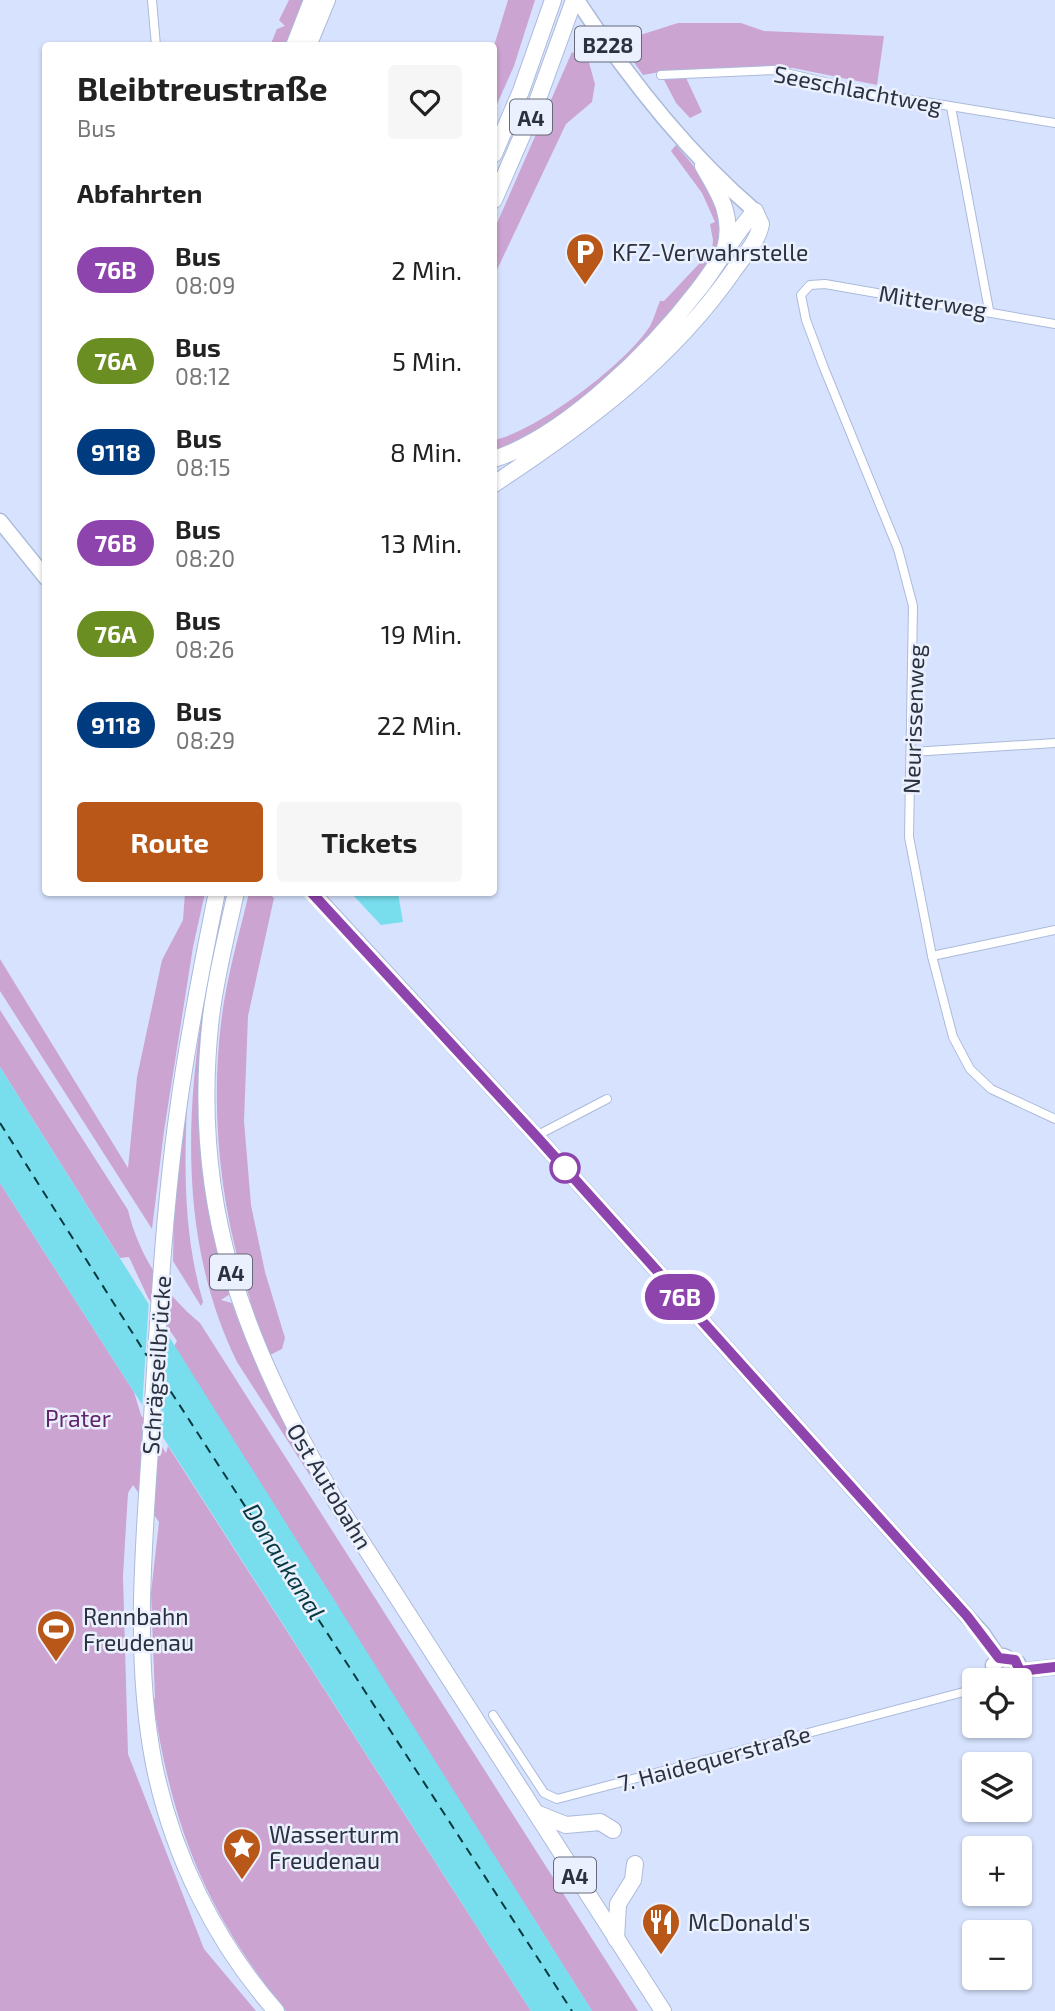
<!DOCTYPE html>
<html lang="de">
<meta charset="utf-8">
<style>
body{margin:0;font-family:"Exo 2",sans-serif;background:#f6f6f6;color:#222;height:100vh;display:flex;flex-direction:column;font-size:26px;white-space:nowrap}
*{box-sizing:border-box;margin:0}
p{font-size:23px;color:#767676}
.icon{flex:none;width:38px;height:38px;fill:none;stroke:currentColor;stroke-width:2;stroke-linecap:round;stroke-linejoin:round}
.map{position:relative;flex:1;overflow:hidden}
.sheet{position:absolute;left:42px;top:42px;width:455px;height:854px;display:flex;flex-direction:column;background:#fff;border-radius:7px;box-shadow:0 2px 5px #0004}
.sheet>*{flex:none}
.badge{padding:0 14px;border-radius:23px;font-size:24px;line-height:46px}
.controls{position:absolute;left:962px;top:1668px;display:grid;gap:14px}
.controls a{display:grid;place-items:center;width:70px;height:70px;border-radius:7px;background:#fff;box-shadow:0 2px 5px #0004;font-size:35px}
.map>.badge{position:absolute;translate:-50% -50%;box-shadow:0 0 0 4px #fff}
h2{padding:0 35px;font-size:26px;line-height:63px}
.round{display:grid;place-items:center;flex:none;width:74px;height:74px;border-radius:7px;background:#f6f6f6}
.overview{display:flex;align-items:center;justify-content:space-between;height:119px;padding:0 35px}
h1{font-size:33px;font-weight:700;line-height:52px}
.button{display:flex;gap:14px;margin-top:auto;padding:14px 35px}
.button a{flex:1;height:80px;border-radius:7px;background:#b95719;color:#fff;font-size:28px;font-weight:700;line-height:80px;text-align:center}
.button a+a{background:#f6f6f6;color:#222}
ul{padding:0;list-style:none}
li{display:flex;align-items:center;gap:21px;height:91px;padding:0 35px}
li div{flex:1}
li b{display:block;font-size:26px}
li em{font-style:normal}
li .badge{min-width:77px;font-weight:700;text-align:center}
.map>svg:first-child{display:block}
.green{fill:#cca4d1}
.water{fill:#78dded}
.pier{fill:#d7e3fe}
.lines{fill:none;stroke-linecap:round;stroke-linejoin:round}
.ferry{stroke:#073940;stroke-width:2;stroke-dasharray:9 7;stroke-linecap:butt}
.street-casing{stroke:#abbadb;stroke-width:10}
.primary-casing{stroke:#abbadb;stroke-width:17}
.highway-casing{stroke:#abbadb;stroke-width:18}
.street{stroke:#fff;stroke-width:8}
.primary{stroke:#fff;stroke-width:14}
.highway{stroke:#fff;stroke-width:16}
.line-casing{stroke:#fff;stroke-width:16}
.line{stroke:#8e44ad;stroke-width:10}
.stop-dot{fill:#fff;stroke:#8e44ad;stroke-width:3.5}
.labels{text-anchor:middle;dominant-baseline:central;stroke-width:5;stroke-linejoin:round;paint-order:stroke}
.shield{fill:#eaf0fe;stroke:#646a78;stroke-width:2}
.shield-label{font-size:21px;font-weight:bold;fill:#2b313e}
.street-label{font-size:23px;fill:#2b313e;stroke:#eaf0fe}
.poi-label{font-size:23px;fill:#2b313e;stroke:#eaf0fe;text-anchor:start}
.park-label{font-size:23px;fill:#62256a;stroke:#eaf0fe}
.water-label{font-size:24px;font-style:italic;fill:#073940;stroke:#eaf0fe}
</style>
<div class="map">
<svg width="1055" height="2011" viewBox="0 0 1055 2011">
<rect width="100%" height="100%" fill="#d7e3fe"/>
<g class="green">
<polygon points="289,0 306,0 289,45 270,46 277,29 285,26 279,20"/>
<polygon points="508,0 535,0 514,66 494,111 494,46"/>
<polygon points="678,23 741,23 764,31 884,36 877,85 793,68 689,71 687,80 702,112 690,118 676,103 660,72 643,75 615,35 637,36"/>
<polygon points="572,52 588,59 595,84 592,102 566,124 494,276 494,230"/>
<path d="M676,145C696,169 717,191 723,222C733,275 581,405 537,432C524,440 508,446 494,452V440C537,431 626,364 650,326C654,319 656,310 660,301H664L712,250L713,240L710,224L715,222L702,193L671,151Z"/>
<polygon points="185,893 205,893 193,947 164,1131 152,1229 0,991 0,959 128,1168 137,1077 162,960 183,920"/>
<path d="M225,893L213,967L205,1178L219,1254L230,1294L221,1300L232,1303L261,1376L294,1442L507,1782L237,1362C165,1215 191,1047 225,893Z"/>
<path d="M249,893H268L274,898L248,1016L244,1121L251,1205L265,1272L285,1338L282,1349L270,1355L248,1300L250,1299C219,1208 209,1103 223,1008C229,969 240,931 249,893Z"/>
<path d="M0,1010L128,1210C139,1256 164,1293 200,1323L638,2011H592L173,1348L177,1341L149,1300L129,1257L120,1258L0,1067Z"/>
<path d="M187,1104C184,1173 184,1236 203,1302L201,1306L173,1261L174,1208Z"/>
<path d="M0,1183L134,1392L141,1415L166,1453L168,1446L531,2011H286C205,1911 172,1827 153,1700L155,1698L151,1593L159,1522L133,1485L128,1493L123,1576L128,1754L204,1949L256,2011H0Z"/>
</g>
<g class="water">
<polygon points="351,893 398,893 403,922 381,925"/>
<polygon points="0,1067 592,2011 531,2011 0,1183"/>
</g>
<polygon class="pier" points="149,1299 167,1331 160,1440 142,1410"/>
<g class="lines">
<g class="ferry">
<polyline points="0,1123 147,1356"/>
<polyline points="162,1378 572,2011"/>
</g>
<defs>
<g id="street">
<polyline points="152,0 156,46"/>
<polyline points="661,75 773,70 876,94 1055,123"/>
<polyline points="951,107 989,310"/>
<polyline points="1055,324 825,284 810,285 801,295 806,320 824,368 898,549 913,606 909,837 932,956 953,1037 970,1069 991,1089 1055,1119"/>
<polyline points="912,752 1055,743"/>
<polyline points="932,956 1055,930"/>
<polyline points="536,1136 607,1099"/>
<polyline points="493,1715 544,1793 557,1799 975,1689"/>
</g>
<g id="primary">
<path d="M577,0C628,78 685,151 755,211"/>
<polyline points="0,521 46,578"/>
<polyline points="312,892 536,1136 983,1634 999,1658"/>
<polyline points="1020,1671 1055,1667"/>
<polyline points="996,1680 993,1665 1004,1656 1018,1663 1020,1673 1016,1680"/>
</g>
<g id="highway">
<polyline points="294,46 312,0"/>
<polyline points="308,46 327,0"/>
<polyline points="494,154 521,91 553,0"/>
<path d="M703,166C719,193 734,216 725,248"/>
<polyline points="494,200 538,99 574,0"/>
<path d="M494,459C566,436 652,350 698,290C718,265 733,235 755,211L761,224C758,241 744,256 734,270C671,361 585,424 494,484"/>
<path d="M217,892C202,965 188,1037 178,1110C163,1217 158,1326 151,1434C144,1543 133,1656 154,1764C172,1854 215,1942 276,2011"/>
<path d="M236,892C227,933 216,975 211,1017C189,1208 245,1343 338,1505L663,2011"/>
<polyline points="536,1813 566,1825 600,1822 613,1830"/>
<polyline points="616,1939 618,1904 633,1880 635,1864"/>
</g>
</defs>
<use href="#street" class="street-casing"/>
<use href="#primary" class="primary-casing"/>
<use href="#highway" class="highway-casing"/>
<use href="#street" class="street"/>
<use href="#primary" class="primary"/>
<use href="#highway" class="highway"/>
</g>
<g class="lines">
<defs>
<polyline id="line" points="311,892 536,1136 967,1616 999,1658 1015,1660 1020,1671 1055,1667"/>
</defs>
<use href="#line" class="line-casing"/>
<use href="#line" class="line"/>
</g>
<defs>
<symbol id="parking-pin" viewBox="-11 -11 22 30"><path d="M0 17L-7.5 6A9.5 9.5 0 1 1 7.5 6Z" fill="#b95719" stroke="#eaf0fe"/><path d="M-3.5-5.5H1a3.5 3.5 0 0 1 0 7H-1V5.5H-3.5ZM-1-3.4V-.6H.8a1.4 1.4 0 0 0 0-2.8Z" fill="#fff"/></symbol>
<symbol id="stadium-pin" viewBox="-11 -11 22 30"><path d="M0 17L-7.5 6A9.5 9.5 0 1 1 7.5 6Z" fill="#b95719" stroke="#eaf0fe"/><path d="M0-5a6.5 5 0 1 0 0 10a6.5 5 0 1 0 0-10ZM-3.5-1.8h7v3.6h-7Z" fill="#fff"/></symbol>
<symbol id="sight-pin" viewBox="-11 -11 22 30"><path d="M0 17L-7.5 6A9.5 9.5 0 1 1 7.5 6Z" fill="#b95719" stroke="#eaf0fe"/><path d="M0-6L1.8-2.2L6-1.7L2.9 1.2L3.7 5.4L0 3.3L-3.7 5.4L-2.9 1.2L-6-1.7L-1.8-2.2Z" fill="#fff"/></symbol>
<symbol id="restaurant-pin" viewBox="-11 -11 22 30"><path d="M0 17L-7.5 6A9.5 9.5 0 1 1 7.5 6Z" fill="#b95719" stroke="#eaf0fe"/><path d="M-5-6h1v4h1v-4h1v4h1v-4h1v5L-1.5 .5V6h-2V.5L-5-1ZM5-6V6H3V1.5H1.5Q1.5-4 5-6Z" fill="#fff"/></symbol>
</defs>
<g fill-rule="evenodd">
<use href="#parking-pin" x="563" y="230" width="44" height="60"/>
<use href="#stadium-pin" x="34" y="1607" width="44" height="60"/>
<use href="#sight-pin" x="220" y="1825" width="44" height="60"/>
<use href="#restaurant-pin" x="639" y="1900" width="44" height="60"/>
</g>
<circle class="stop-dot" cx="565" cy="1168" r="14"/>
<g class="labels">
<g class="shield">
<rect x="575" y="26.5" width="66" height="35" rx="5"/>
<rect x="510" y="99.5" width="42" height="35" rx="5"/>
<rect x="210" y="1254.5" width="42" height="35" rx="5"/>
<rect x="554" y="1857.5" width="42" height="35" rx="5"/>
</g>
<g class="shield-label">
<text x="608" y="44">B228</text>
<text x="531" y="117">A4</text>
<text x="231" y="1272">A4</text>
<text x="575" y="1875">A4</text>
</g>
<g class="street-label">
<text transform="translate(858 89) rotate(11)">Seeschlachtweg</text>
<text transform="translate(933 301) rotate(9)">Mitterweg</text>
<text transform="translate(913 719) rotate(-88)">Neurissenweg</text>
<text transform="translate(156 1365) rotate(-86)">Schrägseilbrücke</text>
<text transform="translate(330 1486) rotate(59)">Ost Autobahn</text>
<text transform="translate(714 1758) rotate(-15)">7. Haidequerstraße</text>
</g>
<g class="poi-label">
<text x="612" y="252">KFZ-Verwahrstelle</text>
<text x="83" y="1616">Rennbahn<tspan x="83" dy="26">Freudenau</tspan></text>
<text x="269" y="1834">Wasserturm<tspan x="269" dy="26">Freudenau</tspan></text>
<text x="688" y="1922">McDonald's</text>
</g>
<g class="park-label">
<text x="78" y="1418">Prater</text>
</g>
<g class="water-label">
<text transform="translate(285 1561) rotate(58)">Donaukanal</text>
</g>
</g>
</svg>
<div class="controls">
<a><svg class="icon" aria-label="locate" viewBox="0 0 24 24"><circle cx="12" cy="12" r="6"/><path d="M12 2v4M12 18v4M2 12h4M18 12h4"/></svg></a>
<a><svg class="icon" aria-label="layers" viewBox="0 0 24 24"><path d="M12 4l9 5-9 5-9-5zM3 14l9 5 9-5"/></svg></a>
<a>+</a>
<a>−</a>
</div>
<b class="badge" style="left:680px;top:1297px;background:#8e44ad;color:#fff">76B</b>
<section class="sheet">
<div class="overview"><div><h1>Bleibtreustraße</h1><p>Bus</p></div><a class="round"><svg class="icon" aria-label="heart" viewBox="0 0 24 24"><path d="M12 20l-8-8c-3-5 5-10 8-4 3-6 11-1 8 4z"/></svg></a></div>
<h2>Abfahrten</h2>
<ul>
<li><span class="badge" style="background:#8e44ad;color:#fff">76B</span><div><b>Bus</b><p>08:09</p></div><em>2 Min.</em></li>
<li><span class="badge" style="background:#6b8e23;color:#fff">76A</span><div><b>Bus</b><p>08:12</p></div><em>5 Min.</em></li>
<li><span class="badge" style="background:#003b80;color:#fff">9118</span><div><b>Bus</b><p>08:15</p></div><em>8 Min.</em></li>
<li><span class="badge" style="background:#8e44ad;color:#fff">76B</span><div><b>Bus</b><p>08:20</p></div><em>13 Min.</em></li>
<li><span class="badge" style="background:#6b8e23;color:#fff">76A</span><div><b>Bus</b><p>08:26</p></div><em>19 Min.</em></li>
<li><span class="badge" style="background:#003b80;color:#fff">9118</span><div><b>Bus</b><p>08:29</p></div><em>22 Min.</em></li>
</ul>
<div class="button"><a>Route</a><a>Tickets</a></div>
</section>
</div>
